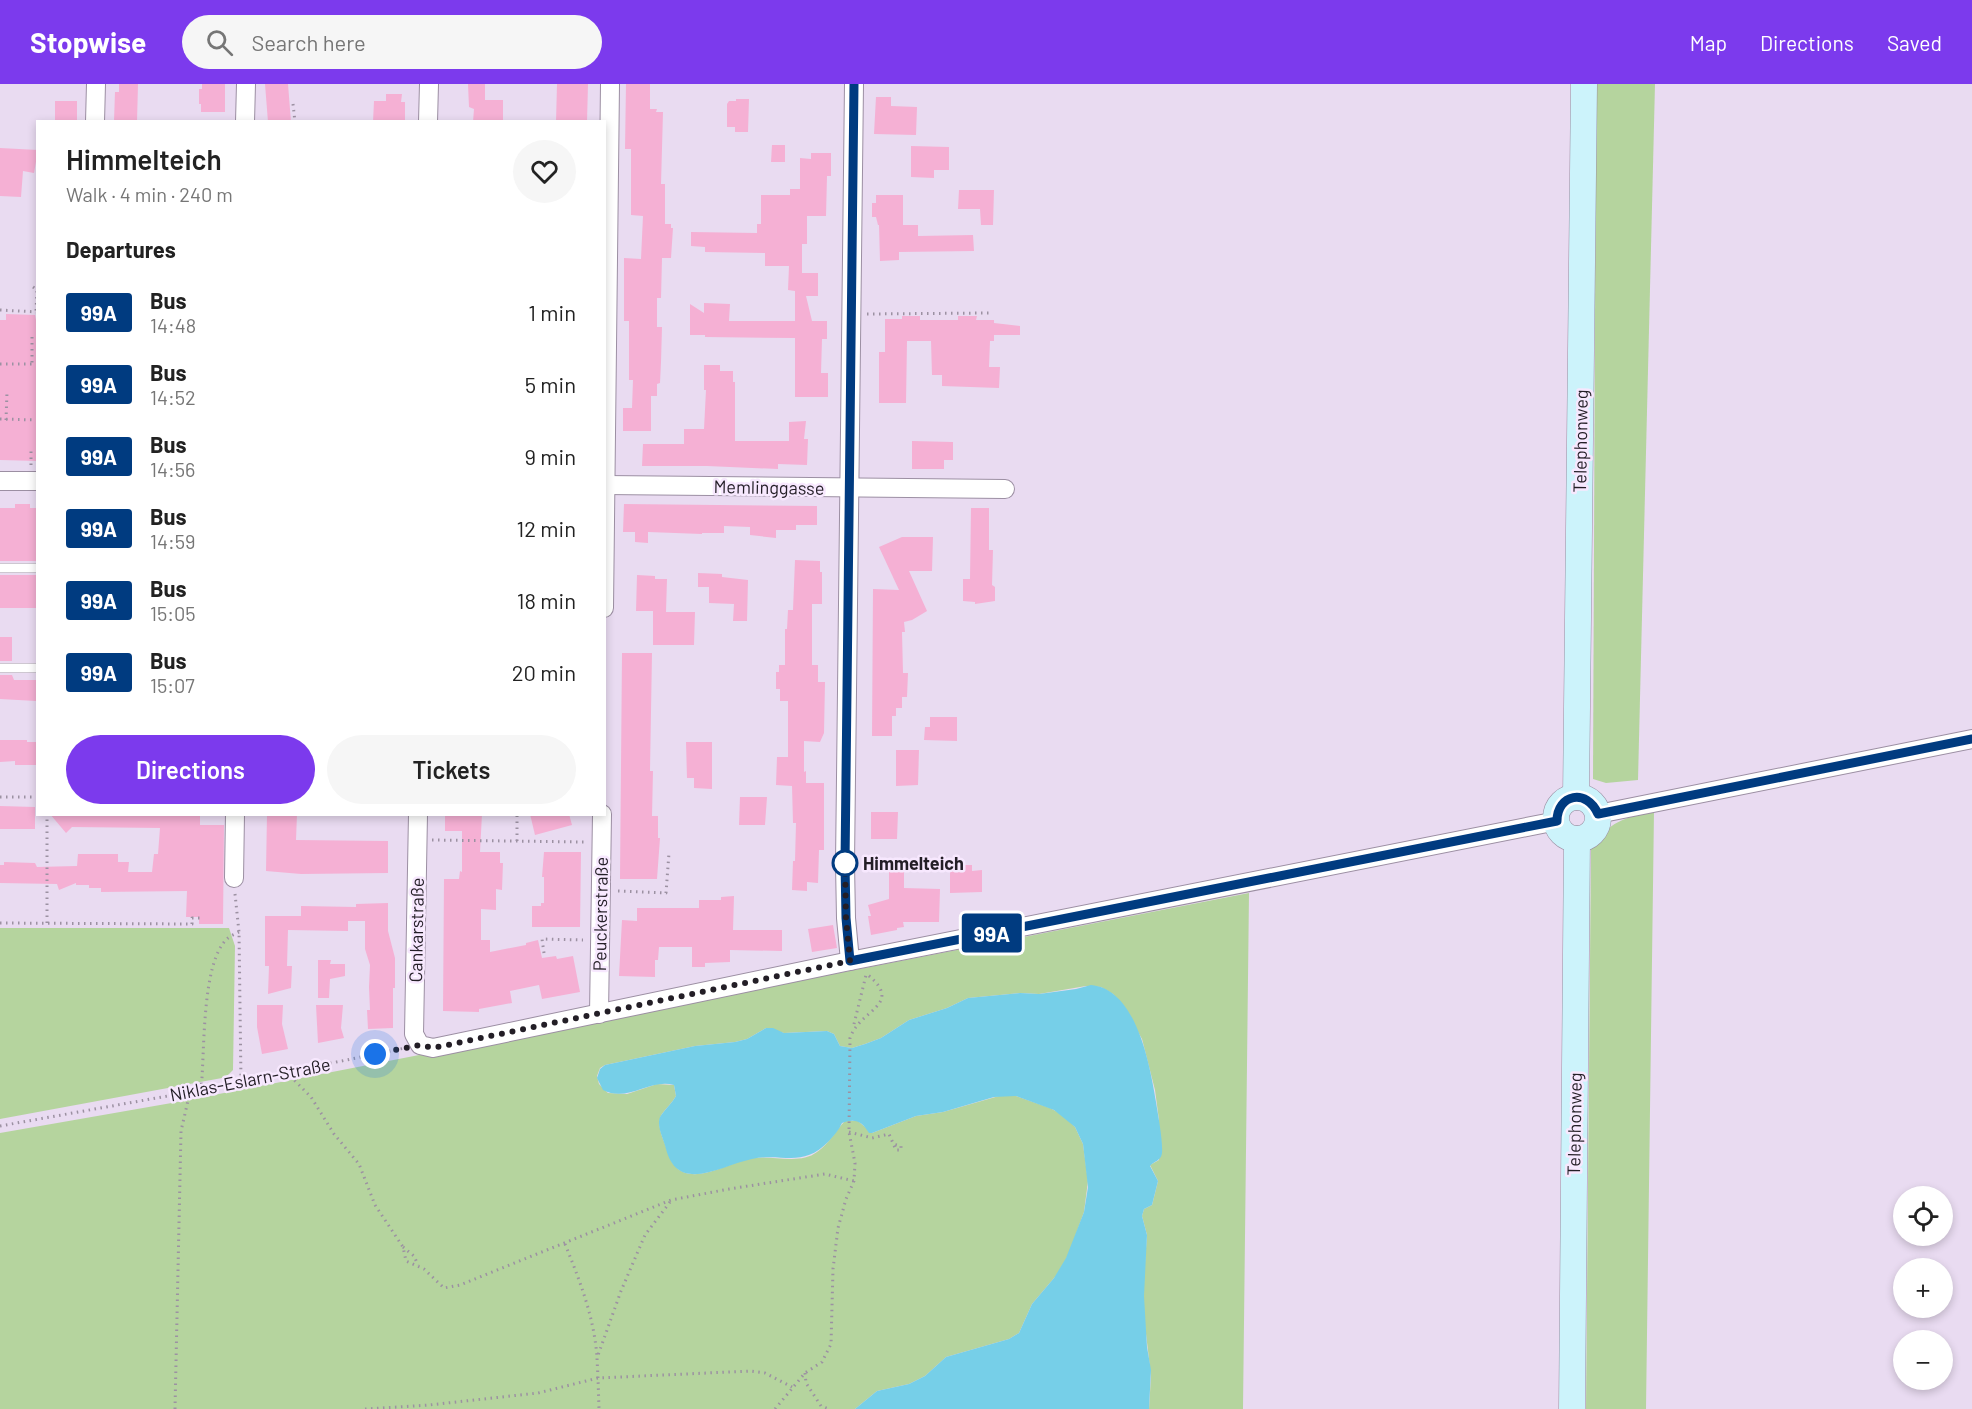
<!DOCTYPE html>
<meta charset="utf-8">
<style>
body{margin:0;font-family:Barlow,sans-serif;background:#f6f6f6;color:#222;height:100vh;display:flex;flex-direction:column;font-size:22px;white-space:nowrap}
*{box-sizing:border-box;margin:0}
p{font-size:20px;color:#767676}
.icon{flex:none;width:33px;height:33px;fill:none;stroke:currentColor;stroke-width:2;stroke-linecap:round;stroke-linejoin:round}
.map{position:relative;flex:1;overflow:hidden}
.details{position:absolute;left:36px;top:36px;width:570px;height:696px;display:flex;flex-direction:column;background:#fff;border-radius:0px;box-shadow:0 3px 9px #0003}
.details>*{flex:none}
.badge{padding:0 12px;border-radius:4px;font-size:21px;line-height:39px}
.controls{position:absolute;left:1893px;top:1102px;display:grid;gap:12px}
.controls a{display:grid;place-items:center;width:60px;height:60px;border-radius:50%;background:#fff;box-shadow:0 3px 9px #0003;font-size:30px}
.you{position:absolute;width:30px;height:30px;margin:-15px;border:4px solid #fff;border-radius:50%;background:#1a73e8;box-shadow:0 0 0 9px #1a73e833}
.map>.badge{position:absolute;translate:-50% -50%;box-shadow:0 0 0 3px #fff}
h2{padding:0 30px;font-size:22px;line-height:54px}
.round{display:grid;place-items:center;flex:none;width:63px;height:63px;border-radius:32px;background:#f6f6f6}
.head{display:flex;align-items:center;justify-content:space-between;height:102px;padding:0 30px}
h1{font-size:28px;font-weight:600;line-height:45px}
.primary-button{display:flex;gap:12px;margin-top:auto;padding:12px 30px}
.primary-button a{flex:1;height:69px;border-radius:36px;background:#7c3aed;color:#fff;font-size:24px;font-weight:600;line-height:69px;text-align:center}
.primary-button a+a{background:#f6f6f6;color:#222}
ul{padding:0;list-style:none}
li{display:flex;align-items:center;gap:18px;height:72px;padding:0 30px}
li div{flex:1}
li b{display:block;font-size:22px}
li em{font-style:normal}
li .badge{min-width:66px;font-weight:700;text-align:center}
header{display:flex;align-items:center;gap:36px;box-sizing:border-box;height:84px;padding:0 30px;background:#7c3aed;color:#fff}
header strong{font-size:28px}
nav{display:flex;gap:33px;margin-inline-start:auto;font-size:21px}
.search{width:420px;height:54px;background:#f6f6f6;display:flex;align-items:center;gap:15px;box-sizing:border-box;padding:0 21px;border-radius:33px;color:#767676;font-size:22px}
.map>svg:first-child{display:block}
.green{fill:#b5d49e}
.water{fill:#76cfe8}
.building{fill:#f5b0d4}
.lines{fill:none;stroke-linecap:round;stroke-linejoin:round}
.lane-casing{stroke:#9c8fa3;stroke-width:10}
.street-casing{stroke:#9c8fa3;stroke-width:20}
.secondary-casing{stroke:#9c8fa3;stroke-width:27}
.path{stroke:#9c91a2;stroke-width:3;stroke-dasharray:1.5 4.5;stroke-linecap:butt}
.lane{stroke:#fff;stroke-width:9}
.street{stroke:#fff;stroke-width:18}
.secondary{stroke:#ccf3fb;stroke-width:26}
.line-casing{stroke:#fff;stroke-width:14}
.line{stroke:#003b80;stroke-width:9}
.walk{stroke:#231e26;stroke-width:6;stroke-dasharray:0 10.8}
.stop-dot{fill:#fff;stroke:#003b80;stroke-width:3}
.labels{text-anchor:middle;dominant-baseline:central;stroke-width:5;stroke-linejoin:round;paint-order:stroke}
.street-label{font-size:18px;fill:#231e26;stroke:#f7e8fe}
.stop-label{font-size:18px;font-weight:bold;fill:#231e26;stroke:#f7e8fe;text-anchor:start}
</style>
<header>
<strong>Stopwise</strong>
<div class="search"><svg class="icon" aria-label="search" viewBox="0 0 24 24"><circle cx="10" cy="10" r="6"/><path d="M15 15l6 6"/></svg>Search here</div>
<nav><a>Map</a><a>Directions</a><a>Saved</a></nav>
</header>
<div class="map">
<svg width="1972" height="1325" viewBox="0 0 1972 1325">
<rect width="100%" height="100%" fill="#e9dbf1"/>
<g class="green">
<polygon points="1596,0 1655,0 1638,696 1606,699 1593,695"/>
<path d="M1654,727L1646,1325H1586L1591,765C1612,736 1621,735 1654,727Z"/>
<path d="M1249,809L1243,1325H1149L1151,1292L1144,1233V1192L1147,1151L1142,1132L1144,1125L1152,1121L1158,1097L1150,1081L1159,1076V1036L1155,1006L1142,955L1123,921L1113,910L1101,903L1086,902L1039,910L1020,909L968,914L947,924L909,936L881,954L865,960L852,964L840,962L834,950L827,947L784,949L766,944L747,955L735,958L695,962L605,981L600,984L597,992L599,1000L608,1009L627,1010L657,1000L674,1001L676,1012C672,1019 666,1024 662,1030C655,1041 664,1055 667,1066C680,1112 724,1079 753,1074C773,1071 800,1081 817,1068C829,1060 836,1046 845,1037H858L872,1049L916,1032L943,1028L999,1012H1016L1050,1024L1063,1031L1075,1043L1083,1060L1088,1097L1084,1128L1069,1169L1060,1187L1032,1220L1019,1249L1009,1255L946,1273L925,1292L909,1300L877,1307L855,1325H0V1049L183,1017Z"/>
<polygon points="0,844 229,844 235,862 233,986 228,991 222,994 0,1035"/>
</g>
<path class="water" d="M1091,901C1137,905 1150,982 1156,1018C1158,1031 1163,1057 1162,1069C1161,1077 1154,1077 1150,1082L1158,1097L1152,1121L1144,1125L1142,1132L1147,1151L1144,1212L1147,1263L1151,1286L1149,1325H855L877,1307L909,1300L925,1292L946,1273L1009,1255L1019,1249L1032,1220L1054,1194L1066,1174L1084,1128L1088,1103L1083,1060L1075,1043L1054,1026L1016,1012L994,1013L943,1028L916,1032L872,1049H869C862,1037 855,1034 842,1039C839,1046 834,1051 829,1057C802,1085 783,1068 752,1075C722,1081 678,1111 666,1065C664,1055 654,1039 662,1030C666,1024 672,1019 676,1012L674,1001C650,994 628,1019 603,1006L597,994L600,985L605,981L695,962L735,958L747,955L766,944H773L784,949L827,947L834,950L840,962L852,964L865,960L881,954L909,936L947,924L968,914L1020,909L1039,910L1076,905Z"/>
<g class="building">
<polygon points="119,0 138,0 137,38 114,37 115,8 119,8"/>
<polygon points="202,0 225,0 225,28 201,28 201,20 199,20 199,5 202,5"/>
<polygon points="265,0 288,0 291,38 268,38"/>
<polygon points="468,0 485,0 485,16 503,16 503,38 473,38 474,25 469,23"/>
<polygon points="557,0 588,0 587,38 556,38"/>
<polygon points="626,0 650,0 650,25 657,25 656,28 663,28 661,100 665,100 665,140 671,140 671,144 673,144 671,174 662,174 661,214 657,214 657,243 662,243 661,278 660,299 657,300 657,312 651,312 651,347 623,347 623,324 632,324 633,296 629,296 629,237 624,237 624,174 641,175 643,132 631,131 631,65 625,65"/>
<polygon points="386,10 402,10 401,18 405,18 405,38 373,38 374,17 386,17"/>
<polygon points="876,13 891,13 891,22 917,23 916,51 874,50"/>
<polygon points="736,15 749,15 748,48 735,48 735,43 727,43 727,20 729,17 736,17"/>
<rect x="55" y="17" width="22" height="21"/>
<polygon points="772,61 785,61 785,78 771,78"/>
<polygon points="911,62 949,63 949,86 934,86 934,94 911,93"/>
<polygon points="0,64 38,66 34,89 23,87 21,113 0,112"/>
<polygon points="811,69 831,69 831,92 827,92 826,132 807,132 807,160 802,160 802,189 818,189 818,212 806,212 812,237 827,237 827,255 822,255 821,289 828,289 828,313 795,313 795,254 705,253 705,251 690,251 690,220 704,229 704,219 730,220 729,237 795,237 795,207 788,206 789,182 765,182 765,169 705,168 705,163 691,162 691,148 757,149 757,140 761,140 761,111 790,111 790,105 800,105 800,74 811,75"/>
<polygon points="959,106 994,106 993,141 981,141 980,125 958,125"/>
<polygon points="876,111 903,111 903,141 918,141 918,152 973,151 974,167 899,168 899,176 880,177 879,141 878,141 876,133 872,133 872,119 876,119"/>
<polygon points="6,230 35,231 36,236 38,236 38,377 0,376 0,236 6,236"/>
<polygon points="902,232 920,232 920,236 958,236 958,232 977,232 976,236 994,236 994,239 1020,242 1020,251 994,251 994,257 990,257 989,283 1000,283 999,304 942,302 942,291 932,291 931,257 907,257 906,319 879,319 879,268 885,268 885,235 902,235"/>
<polygon points="704,281 720,281 720,287 733,287 733,298 735,298 735,357 789,357 789,338 806,337 804,355 808,355 807,381 778,380 778,385 707,382 642,382 643,360 684,360 684,345 704,345 706,306 704,306"/>
<polygon points="912,357 953,358 953,376 944,376 944,385 912,385"/>
<polygon points="15,420 30,420 30,424 38,424 38,477 0,477 0,424 15,424"/>
<polygon points="624,420 817,422 817,441 796,441 796,446 776,446 776,454 750,451 750,443 724,442 724,449 702,449 702,450 648,448 648,459 635,458 635,448 623,448"/>
<polygon points="971,424 989,424 989,466 993,466 992,501 995,503 995,517 975,520 975,518 963,517 963,495 970,495"/>
<polygon points="902,453 933,453 932,487 909,487 927,527 912,536 904,538 905,548 902,548 903,589 908,589 907,613 902,613 902,624 896,624 896,632 892,632 892,652 872,652 873,505 899,506 879,463"/>
<polygon points="795,476 820,477 820,488 822,488 822,520 812,520 812,581 818,581 818,598 825,598 824,649 820,658 804,657 804,688 806,687 806,699 824,699 824,766 819,766 818,799 807,798 807,807 792,806 793,777 795,777 796,739 793,739 792,702 776,701 777,673 788,673 788,617 780,617 780,605 776,605 776,588 779,588 779,581 785,581 785,545 787,545 788,526 793,526"/>
<polygon points="698,489 722,490 722,493 748,496 747,537 733,537 734,520 709,519 709,503 698,503"/>
<rect x="0" y="491" width="38" height="33"/>
<polygon points="637,491 655,492 655,495 667,495 666,528 695,528 694,561 653,561 653,527 636,527"/>
<rect x="0" y="553" width="12" height="24"/>
<polygon points="622,569 652,569 650,687 653,687 652,732 658,732 658,754 660,754 657,795 620,795"/>
<polygon points="0,591 12,591 14,596 36,596 36,617 0,615"/>
<polygon points="930,633 957,633 957,657 924,656 925,643 930,643"/>
<polygon points="0,656 27,656 27,658 38,658 38,681 15,681 15,677 0,678"/>
<polygon points="686,658 712,658 712,705 694,704 694,694 687,694"/>
<polygon points="896,666 919,666 918,701 896,702"/>
<polygon points="740,713 767,713 765,741 739,741"/>
<polygon points="0,722 35,723 35,745 0,745"/>
<polygon points="871,728 898,728 897,755 871,755"/>
<polygon points="50,730 200,730 200,741 224,741 223,840 199,840 199,833 186,833 187,807 101,808 101,804 89,804 89,801 76,801 76,799 59,806 57,800 0,799 0,781 4,781 4,778 35,779 37,783 77,782 78,770 118,770 118,778 129,778 128,788 152,788 154,770 158,770 160,744 72,743 66,749"/>
<polygon points="267,730 297,730 296,756 388,757 388,789 301,790 266,787"/>
<polygon points="445,730 482,730 480,768 500,768 500,779 503,779 502,806 496,805 496,826 481,825 481,856 490,856 490,868 526,861 526,859 538,856 542,874 556,872 557,875 573,872 580,908 542,915 539,901 510,907 512,919 479,925 479,928 443,927 444,795 459,795 460,787 462,788 462,747 445,747"/>
<polygon points="530,730 569,730 572,741 535,751"/>
<polygon points="544,768 581,768 580,843 532,843 532,822 541,822 541,819 544,819 544,793 542,793"/>
<polygon points="955,781 972,781 972,787 982,786 982,808 950,809 950,787 956,787"/>
<polygon points="889,785 904,785 904,804 940,805 939,838 903,838 904,843 897,844 897,846 871,851 868,832 871,832 868,821 889,815"/>
<polygon points="734,812 733,846 782,846 782,867 730,866 730,878 705,879 705,883 692,883 692,863 659,863 658,876 655,876 655,893 619,892 622,836 637,837 637,824 699,824 699,816 721,816 721,813"/>
<polygon points="388,819 388,847 395,874 395,904 393,904 393,944 368,945 367,926 370,926 369,903 370,881 365,865 365,837 348,837 348,847 288,846 287,882 292,882 291,904 268,910 269,882 265,882 265,832 301,832 301,822 356,823 356,820"/>
<polygon points="833,841 837,864 812,868 808,845"/>
<polygon points="318,876 331,876 330,880 345,880 345,892 330,895 329,914 318,914"/>
<polygon points="257,921 283,921 282,940 288,965 262,970 257,943"/>
<polygon points="316,921 343,921 341,944 344,954 318,959"/>
</g>
<g class="lines">
<defs>
<g id="lane">
<polyline points="0,484 38,484"/>
<polyline points="0,584 38,584"/>
</g>
<g id="street">
<polyline points="95,38 96,0"/>
<polyline points="245,38 246,0"/>
<polyline points="428,38 429,0"/>
<polyline points="0,397 38,397"/>
<polyline points="604,401 1005,405"/>
<polyline points="604,524 610,0"/>
<polyline points="418,730 414,950 420,961 433,964 850,877 1557,737"/>
<polyline points="1598,730 1972,655"/>
<polyline points="234,794 235,730"/>
<polyline points="850,877 846,834 845,780 854,0"/>
<polyline points="599,930 602,730"/>
</g>
<g id="secondary">
<polyline points="1576,713 1584,0"/>
<circle cx="1577" cy="734" r="21"/>
<polyline points="1572,1325 1577,755"/>
</g>
</defs>
<use href="#lane" class="lane-casing"/>
<use href="#street" class="street-casing"/>
<use href="#secondary" class="secondary-casing"/>
<g class="path">
<polyline points="293,20 295,38"/>
<polyline points="33,203 37,206 36,228"/>
<polyline points="0,226 38,228"/>
<polyline points="867,230 989,229"/>
<polyline points="32,253 32,280"/>
<polyline points="0,280 38,280"/>
<polyline points="0,335 38,336"/>
<polyline points="6,336 7,308"/>
<polyline points="31,381 31,365"/>
<polyline points="0,713 38,713"/>
<polyline points="432,756 585,758"/>
<polyline points="517,757 517,730"/>
<polyline points="618,807 666,809 669,769"/>
<polyline points="235,810 239,848 241,997"/>
<polyline points="0,839 192,840 192,834 203,834"/>
<polyline points="47,839 47,730"/>
<polyline points="544,869 542,855 583,856"/>
<polyline points="854,940 866,891"/>
<polyline points="286,988 311,1013 334,1050 359,1080 375,1121 403,1163 406,1177 424,1185 444,1204 460,1201 671,1116 729,1105 825,1090 854,1097"/>
<path d="M201,1006C205,970 201,879 227,855C230,852 235,850 239,848"/>
<polyline points="0,1042 190,1008 405,964"/>
<polyline points="849,1048 872,1054 889,1050 896,1066 901,1066 901,1062 893,1060"/>
<polyline points="670,1118 645,1151 621,1207 597,1274 598,1294 751,1287 765,1289 792,1303"/>
<path d="M565,1160C580,1197 594,1233 597,1273"/>
<polyline points="403,1163 414,1172 418,1181"/>
<polyline points="805,1289 806,1299 821,1322 829,1325"/>
<polyline points="175,1325 181,1047 190,1008"/>
<polyline points="365,1325 429,1321 538,1309 598,1294 599,1325"/>
<path d="M775,1325L805,1289L822,1278L831,1260L833,1185L838,1144L846,1115L854,1097L855,1079L849,1048L850,954C860,925 904,921 868,891"/>
</g>
<use href="#lane" class="lane"/>
<use href="#street" class="street"/>
<use href="#secondary" class="secondary"/>
</g>
<g class="lines">
<defs>
<path id="line" d="M854,0L845,780L846,834L850,877L1557,737C1557,710 1587,704 1598,730L1972,655"/>
</defs>
<use href="#line" class="line-casing"/>
<use href="#line" class="line"/>
<polyline class="walk" points="375,970 420,961 433,964 850,877 846,834 845,779"/>
</g>
<circle class="stop-dot" cx="845" cy="779" r="12"/>
<g class="labels">
<g class="street-label">
<text transform="translate(1580 357) rotate(-89)">Telephonweg</text>
<text transform="translate(769 403) rotate(1)">Memlinggasse</text>
<text transform="translate(600 830) rotate(-89)">Peuckerstraße</text>
<text transform="translate(416 846) rotate(-89)">Cankarstraße</text>
<text transform="translate(250 995) rotate(-11)">Niklas-Eslarn-Straße</text>
<text transform="translate(1574 1040) rotate(-89)">Telephonweg</text>
</g>
<g class="stop-label">
<text x="863" y="779">Himmelteich</text>
</g>
</g>
</svg>
<div class="controls">
<a><svg class="icon" aria-label="locate" viewBox="0 0 24 24"><circle cx="12" cy="12" r="6"/><path d="M12 2v4M12 18v4M2 12h4M18 12h4"/></svg></a>
<a>+</a>
<a>−</a>
</div>
<div class="you" style="left:375px;top:970px"></div>
<b class="badge" style="left:992px;top:849px;background:#003b80;color:#fff">99A</b>
<section class="details">
<div class="head"><div><h1>Himmelteich</h1><p>Walk · 4 min · 240 m</p></div><a class="round"><svg class="icon" aria-label="heart" viewBox="0 0 24 24"><path d="M12 20l-8-8c-3-5 5-10 8-4 3-6 11-1 8 4z"/></svg></a></div>
<h2>Departures</h2>
<ul>
<li><span class="badge" style="background:#003b80;color:#fff">99A</span><div><b>Bus</b><p>14:48</p></div><em>1 min</em></li>
<li><span class="badge" style="background:#003b80;color:#fff">99A</span><div><b>Bus</b><p>14:52</p></div><em>5 min</em></li>
<li><span class="badge" style="background:#003b80;color:#fff">99A</span><div><b>Bus</b><p>14:56</p></div><em>9 min</em></li>
<li><span class="badge" style="background:#003b80;color:#fff">99A</span><div><b>Bus</b><p>14:59</p></div><em>12 min</em></li>
<li><span class="badge" style="background:#003b80;color:#fff">99A</span><div><b>Bus</b><p>15:05</p></div><em>18 min</em></li>
<li><span class="badge" style="background:#003b80;color:#fff">99A</span><div><b>Bus</b><p>15:07</p></div><em>20 min</em></li>
</ul>
<div class="primary-button"><a>Directions</a><a>Tickets</a></div>
</section>
</div>
